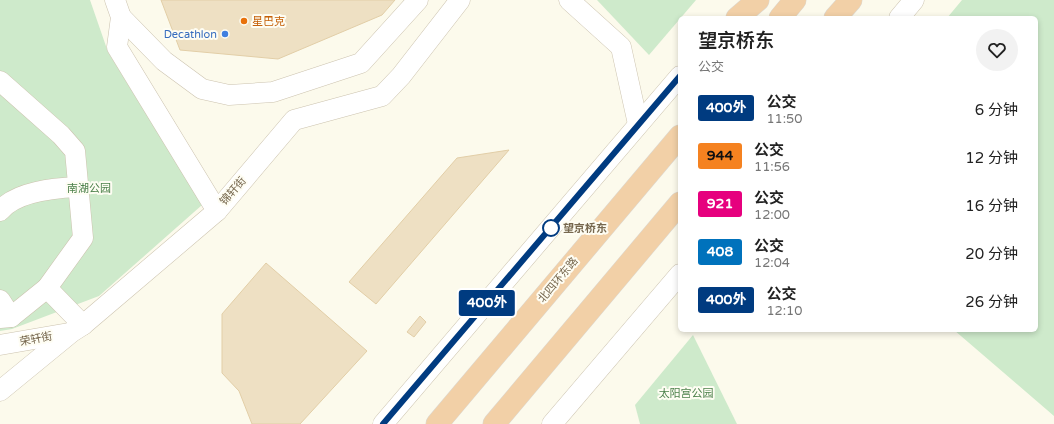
<!DOCTYPE html>
<html lang="zh">
<meta charset="utf-8">
<style>
body{margin:0;font-family:"Varela Round","Noto Sans SC",sans-serif;background:#f2f2f2;color:#222;height:100vh;display:flex;flex-direction:column;font-size:15px;white-space:nowrap}
*{box-sizing:border-box;margin:0}
p{font-size:13px;color:#767676}
.icon{flex:none;width:22px;height:22px;fill:none;stroke:currentColor;stroke-width:2;stroke-linecap:round;stroke-linejoin:round}
.map{position:relative;flex:1;overflow:hidden}
.drawer{position:absolute;left:678px;top:16px;width:360px;height:316px;display:flex;flex-direction:column;background:#fff;border-radius:6px;box-shadow:0 2px 6px #0003}
.drawer>*{flex:none}
.badge{padding:0 8px;border-radius:3px;font-size:14px;line-height:26px}
.map>.badge{position:absolute;translate:-50% -50%;box-shadow:0 0 0 2px #fff}
.round{display:grid;place-items:center;flex:none;width:42px;height:42px;border-radius:21px;background:#f2f2f2}
.head{display:flex;align-items:center;justify-content:space-between;height:68px;padding:0 20px}
h1{font-size:19px;font-weight:600;line-height:30px}
ul{padding:0;list-style:none}
li{display:flex;align-items:center;gap:12px;height:48px;padding:0 20px}
li div{flex:1}
li b{display:block;font-size:15px}
li em{font-style:normal}
li .badge{min-width:44px;font-weight:700;text-align:center}
.map>svg:first-child{display:block}
.green{fill:#ceeacb}
.building{fill:#eee0c3;stroke:#e2cea7}
.lines{fill:none;stroke-linecap:round;stroke-linejoin:round}
.minor-casing{stroke:#ccc3af;stroke-width:21}
.highway-casing{stroke:#dcd8d1;stroke-width:23}
.minor{stroke:#fff;stroke-width:20}
.highway{stroke:#f2d0a7;stroke-width:22}
.line-casing{stroke:#fff;stroke-width:9}
.line{stroke:#003b80;stroke-width:6}
.food-dot{fill:#e8710a;stroke:#fefdf3;stroke-width:1.5}
.shop-dot{fill:#3f7fe0;stroke:#fefdf3;stroke-width:1.5}
.stop-dot{fill:#fff;stroke:#003b80;stroke-width:2}
.labels{text-anchor:middle;dominant-baseline:central;stroke-width:4;stroke-linejoin:round;paint-order:stroke}
.food-label{font-size:11px;fill:#c56008;stroke:#fefdf3;text-anchor:start}
.shop-label{font-size:11px;fill:#366cbe;stroke:#fefdf3;text-anchor:end}
.park-label{font-size:11px;fill:#4c814b;stroke:#fefdf3}
.street-label{font-size:11px;fill:#77684f;stroke:#fefdf3}
.stop-label{font-size:11px;font-weight:bold;fill:#77684f;stroke:#fefdf3;text-anchor:start}
</style>
<div class="map">
<svg width="1054" height="424" viewBox="0 0 1054 424">
<rect width="100%" height="100%" fill="#fcfaec"/>
<g class="green">
<polygon points="0,0 90,0 108,52 202,205 99,296 12,329 0,331"/>
<polygon points="597,0 696,0 649,55"/>
<polygon points="962,0 1054,0 1054,416 954,330 1036,330 1036,18 947,18"/>
<polygon points="693,335 737,424 640,424 635,405"/>
</g>
<g class="building">
<polygon points="161,0 395,0 382,15 278,59 180,50"/>
<polygon points="509,150 376,304 349,282 457,158"/>
<polygon points="266,263 367,351 300,424 252,424 239,391 222,373 222,314"/>
<polygon points="420,316 426,322 414,337 407,332"/>
</g>
<g class="lines">
<defs>
<g id="minor">
<polyline points="115,0 121,17 117,47 217,211"/>
<polyline points="569,0 621,47 638,124"/>
<polyline points="121,17 164,61 202,89 229,95 273,92 361,63 418,0"/>
<polyline points="899,18 914,0"/>
<polyline points="0,81 61,135 75,151 83,238 47,288 11,317 0,318"/>
<path d="M0,211C16,191 55,188 78,187"/>
<polyline points="47,288 83,325"/>
<polyline points="0,300 11,317"/>
<polyline points="0,345 69,333"/>
<polyline points="0,391 72,332 83,325 217,211 294,120 382,96 401,76 460,0"/>
<polyline points="383,424 680,76"/>
<polyline points="552,424 680,274"/>
</g>
<g id="highway">
<polyline points="737,18 758,0"/>
<polyline points="780,18 795,0"/>
<polyline points="835,18 851,0"/>
<polyline points="437,424 680,136"/>
<polyline points="494,424 680,203"/>
</g>
</defs>
<use href="#minor" class="minor-casing"/>
<use href="#highway" class="highway-casing"/>
<use href="#minor" class="minor"/>
<use href="#highway" class="highway"/>
</g>
<g class="lines">
<defs>
<polyline id="line" points="383,424 680,76"/>
</defs>
<use href="#line" class="line-casing"/>
<use href="#line" class="line"/>
</g>
<circle class="food-dot" cx="244" cy="21" r="4"/>
<circle class="shop-dot" cx="225" cy="34" r="4"/>
<circle class="stop-dot" cx="551" cy="228" r="8"/>
<g class="labels">
<g class="food-label">
<text x="252" y="21">星巴克</text>
</g>
<g class="shop-label">
<text x="217" y="34">Decathlon</text>
</g>
<g class="park-label">
<text x="89" y="188">南湖公园</text>
<text x="686" y="393">太阳宫公园</text>
</g>
<g class="street-label">
<text transform="translate(233 191) rotate(-49)">锦轩街</text>
<text transform="translate(558 280) rotate(-50)">北四环东路</text>
<text transform="translate(36 339) rotate(-11)">荣轩街</text>
</g>
<g class="stop-label">
<text x="563" y="228">望京桥东</text>
</g>
</g>
</svg>
<b class="badge" style="left:487px;top:303px;background:#003b80;color:#fff">400外</b>
<section class="drawer">
<div class="head"><div><h1>望京桥东</h1><p>公交</p></div><a class="round"><svg class="icon" aria-label="heart" viewBox="0 0 24 24"><path d="M12 20l-8-8c-3-5 5-10 8-4 3-6 11-1 8 4z"/></svg></a></div>
<ul>
<li><span class="badge" style="background:#003b80;color:#fff">400外</span><div><b>公交</b><p>11:50</p></div><em>6 分钟</em></li>
<li><span class="badge" style="background:#f58220;color:#111">944</span><div><b>公交</b><p>11:56</p></div><em>12 分钟</em></li>
<li><span class="badge" style="background:#e6007e;color:#fff">921</span><div><b>公交</b><p>12:00</p></div><em>16 分钟</em></li>
<li><span class="badge" style="background:#0072bc;color:#fff">408</span><div><b>公交</b><p>12:04</p></div><em>20 分钟</em></li>
<li><span class="badge" style="background:#003b80;color:#fff">400外</span><div><b>公交</b><p>12:10</p></div><em>26 分钟</em></li>
</ul>
</section>
</div>
